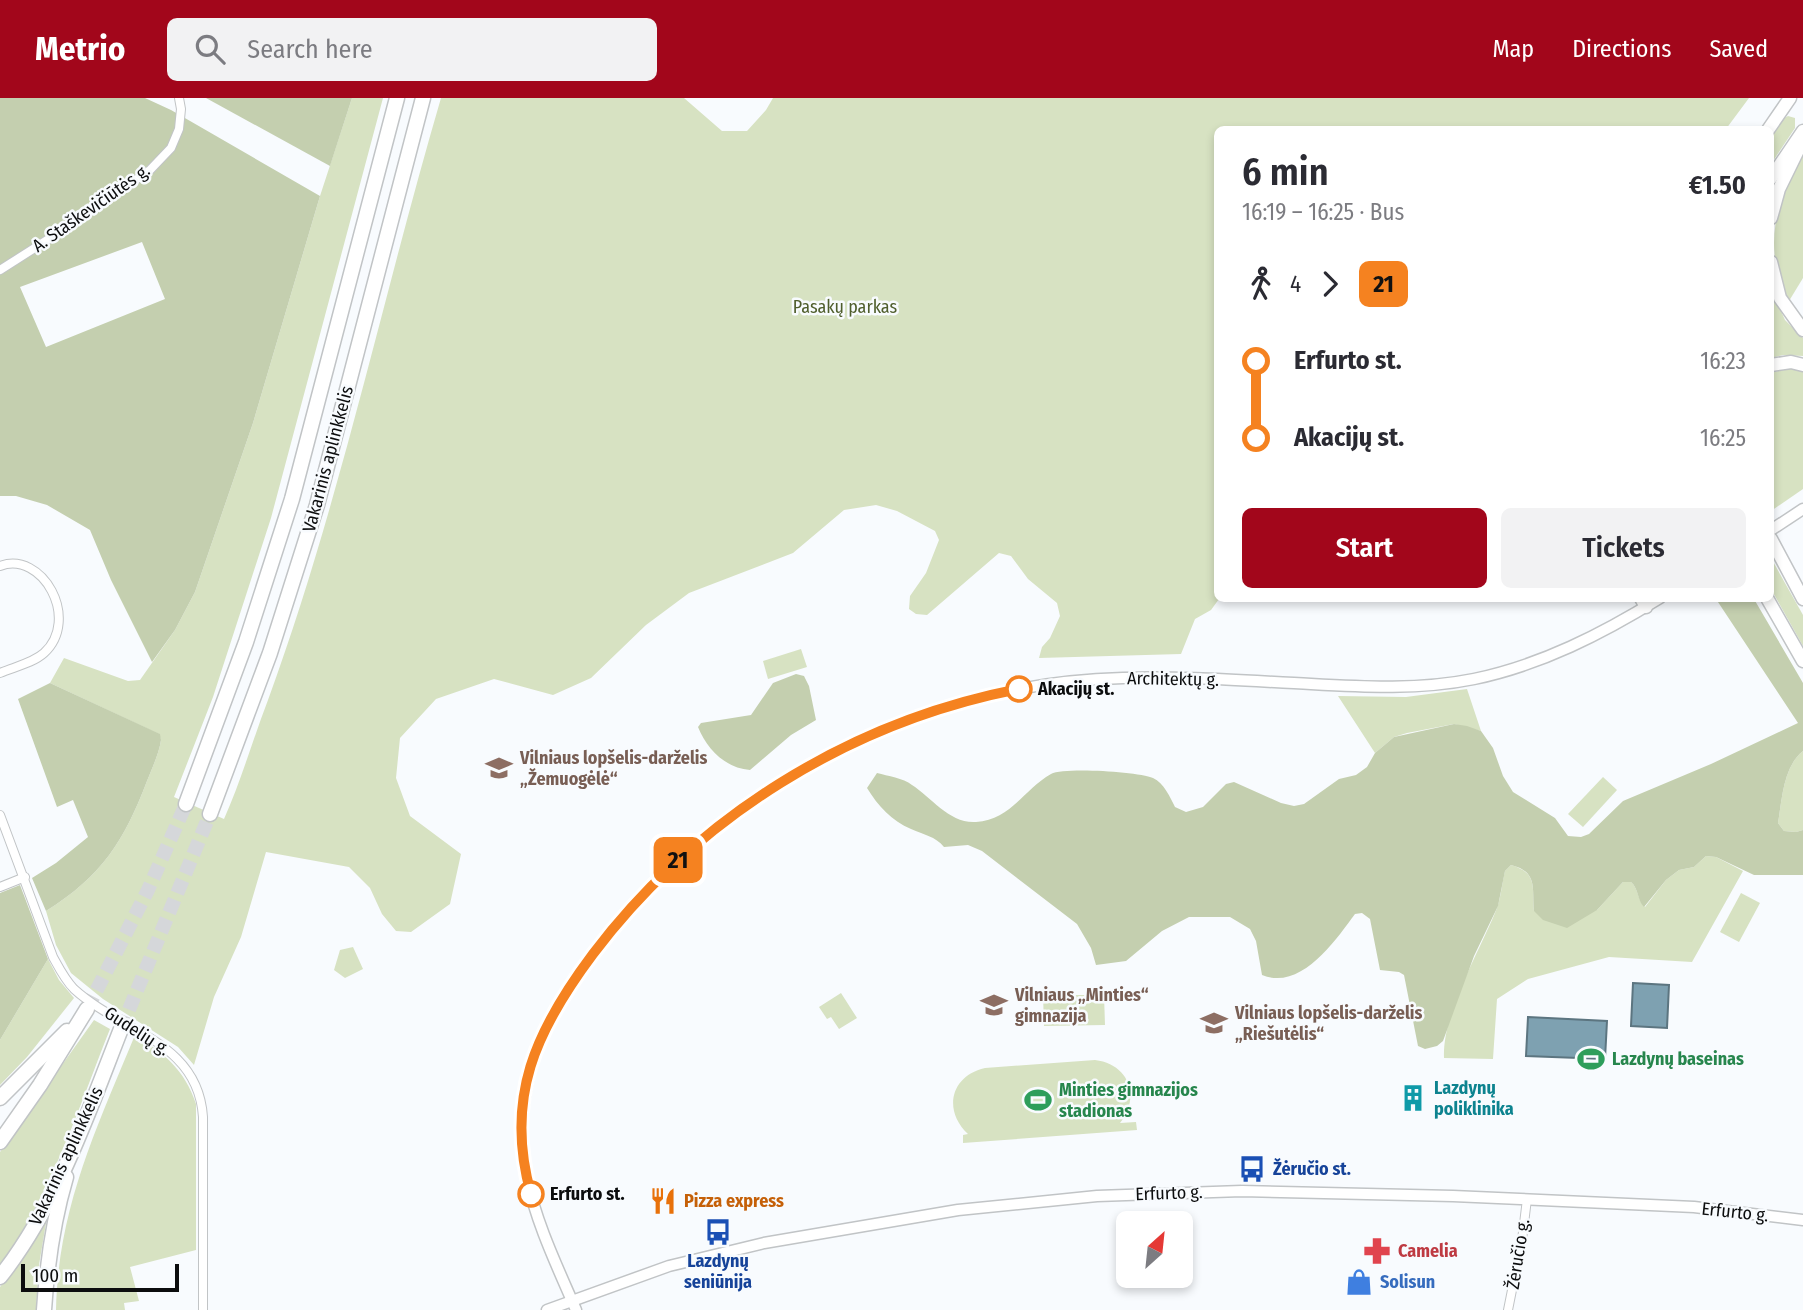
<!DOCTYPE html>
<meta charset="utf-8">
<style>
body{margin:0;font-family:"Fira Sans Condensed",sans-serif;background:#f2f2f3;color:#2b2b33;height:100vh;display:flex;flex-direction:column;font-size:26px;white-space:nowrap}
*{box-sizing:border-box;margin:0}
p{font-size:23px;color:#7c7c81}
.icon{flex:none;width:38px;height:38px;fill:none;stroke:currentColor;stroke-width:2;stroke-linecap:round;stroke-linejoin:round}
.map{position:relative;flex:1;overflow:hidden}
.side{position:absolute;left:1214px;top:28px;width:560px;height:476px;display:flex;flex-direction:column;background:#fff;border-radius:10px;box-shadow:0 4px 10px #0003}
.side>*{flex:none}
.badge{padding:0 14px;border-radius:10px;font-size:24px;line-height:46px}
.needle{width:46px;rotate:27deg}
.buttons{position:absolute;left:1116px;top:1113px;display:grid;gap:14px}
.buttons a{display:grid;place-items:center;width:77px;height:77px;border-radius:10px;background:#fff;box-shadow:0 4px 10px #0003;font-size:35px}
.scale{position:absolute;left:21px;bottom:18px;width:158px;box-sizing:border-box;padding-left:7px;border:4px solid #0c0d0e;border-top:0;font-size:19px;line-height:24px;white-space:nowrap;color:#0c0d0e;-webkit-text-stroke:5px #f8fbfe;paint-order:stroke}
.map>.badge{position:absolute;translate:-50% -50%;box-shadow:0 0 0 4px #fff}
.legs{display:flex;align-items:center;gap:10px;height:77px;padding:0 28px;font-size:23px}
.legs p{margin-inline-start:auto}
.overview{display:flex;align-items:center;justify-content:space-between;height:119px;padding:0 28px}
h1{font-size:38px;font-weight:600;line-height:52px}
.primary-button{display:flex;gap:14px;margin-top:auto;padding:14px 28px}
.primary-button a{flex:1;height:80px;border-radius:10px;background:#a2061b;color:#fff;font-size:28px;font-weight:600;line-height:80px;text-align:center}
.primary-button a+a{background:#f2f2f3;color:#2b2b33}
ul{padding:0 28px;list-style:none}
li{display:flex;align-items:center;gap:24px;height:77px;font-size:26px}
li i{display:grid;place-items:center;width:10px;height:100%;margin:0 9px;background:currentColor}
li i::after{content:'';width:18px;height:18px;margin:-9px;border:5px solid;border-radius:50%;background:#fff}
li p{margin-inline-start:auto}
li:first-child i{background:linear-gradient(#0000 50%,currentColor 0)}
li:last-child i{background:linear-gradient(currentColor 50%,#0000 0)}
header{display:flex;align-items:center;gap:42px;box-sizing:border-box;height:98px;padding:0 35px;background:#a2061b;color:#fff}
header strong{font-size:33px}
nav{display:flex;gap:38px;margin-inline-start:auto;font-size:24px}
.search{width:490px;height:63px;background:#f2f2f3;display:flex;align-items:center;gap:18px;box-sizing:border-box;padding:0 24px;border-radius:10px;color:#7c7c81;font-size:26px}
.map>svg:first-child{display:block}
.green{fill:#d7e2c2}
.forest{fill:#c4cfaf;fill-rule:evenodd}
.water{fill:#7ea1b1;stroke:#5c7580;stroke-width:2}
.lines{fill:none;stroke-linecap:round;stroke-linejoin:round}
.trunk-tunnel{stroke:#d5d7da;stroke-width:14;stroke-dasharray:14 7;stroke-linecap:butt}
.minor-casing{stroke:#c1c4c6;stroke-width:10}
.tertiary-casing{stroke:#c1c4c6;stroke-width:13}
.primary-casing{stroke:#c1c4c6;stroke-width:15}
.trunk-casing{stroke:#c1c4c6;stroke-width:17}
.minor{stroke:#fff;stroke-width:8}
.tertiary{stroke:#fff;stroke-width:10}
.primary{stroke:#fff;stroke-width:12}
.trunk{stroke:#fff;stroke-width:14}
.line-1-casing{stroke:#fff;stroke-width:16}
.line-1{stroke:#f58220;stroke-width:10}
.stop-1-dot{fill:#fff;stroke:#f58220;stroke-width:3.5}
.labels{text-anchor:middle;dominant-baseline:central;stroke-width:5;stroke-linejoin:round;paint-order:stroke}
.street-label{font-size:18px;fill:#0c0d0e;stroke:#f8fbfe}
.park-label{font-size:18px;fill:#4f5e2c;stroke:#f8fbfe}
.stop-label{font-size:18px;font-weight:bold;fill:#0c0d0e;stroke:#f8fbfe;text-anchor:start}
.education-label{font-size:18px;font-weight:bold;fill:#785e54;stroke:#f8fbfe;text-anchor:start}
.leisure-label{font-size:18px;font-weight:bold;fill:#27864d;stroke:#f8fbfe;text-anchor:start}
.culture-label{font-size:18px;font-weight:bold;fill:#0d838f;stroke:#f8fbfe;text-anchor:start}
.transit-label{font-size:18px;font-weight:bold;fill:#164399;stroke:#f8fbfe;text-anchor:start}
.food-label{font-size:18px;font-weight:bold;fill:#c56008;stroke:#f8fbfe;text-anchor:start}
.health-label{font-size:18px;font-weight:bold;fill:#be3a42;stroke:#f8fbfe;text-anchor:start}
.shop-label{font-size:18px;font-weight:bold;fill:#366cbe;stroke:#f8fbfe;text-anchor:start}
</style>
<header>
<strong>Metrio</strong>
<div class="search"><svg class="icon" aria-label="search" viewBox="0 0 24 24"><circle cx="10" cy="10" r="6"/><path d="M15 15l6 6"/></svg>Search here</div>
<nav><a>Map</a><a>Directions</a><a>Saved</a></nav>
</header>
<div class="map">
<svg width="1803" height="1212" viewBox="0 0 1803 1212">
<rect width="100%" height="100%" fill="#f8fbfe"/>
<g class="green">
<path d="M352,0H383L271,420L213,599L174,699L224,721C241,683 253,641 268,602C340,405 382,201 441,0H684L722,33H747L766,12L773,0H1749L1726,31L1218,32L1219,501L1211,512L1195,521L1181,556L1039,560L1042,549L1050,540L1060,518L1057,505L1028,481L1011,458L999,455L927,517L916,516L909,511L910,498L926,475L939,442L935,433L897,413L876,407L844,412L793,455L689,495L646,527L591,580L553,597L494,581L436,601L400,640L396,680L410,718L461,756L450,806L411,834L396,833L382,816L370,790L349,769L266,754L241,839L214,899L194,967L178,949L103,901L71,875L56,847L46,813C102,778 124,743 147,683C152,670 159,656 161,642L159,636L50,585L64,560L128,583L140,582L175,532L195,494L253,325L320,98Z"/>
<path d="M1788,18L1795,20V30L1771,66C1771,47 1769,28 1788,18Z"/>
<path d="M1803,54V180L1789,203C1761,148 1776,105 1803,54Z"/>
<polygon points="1771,191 1785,222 1803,240 1803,258 1783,257 1771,260"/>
<polygon points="1789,270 1803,272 1803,391 1771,413 1771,275"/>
<polygon points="1771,460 1803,517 1803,548 1771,491"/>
<polygon points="801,551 807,569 768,581 763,563"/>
<polygon points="1467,591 1481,633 1454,626 1407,635 1394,639 1375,655 1338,598 1406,599"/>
<path d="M1803,653V732L1796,734L1784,733L1778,725C1782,702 1783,669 1803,653Z"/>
<polygon points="1603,679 1617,692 1583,729 1568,716"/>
<path d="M1706,758L1716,759L1743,773L1692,864L1609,859L1528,881L1497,901L1493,961L1444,960C1442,915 1480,853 1497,810C1501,799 1502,785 1505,773L1511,767C1538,775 1532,789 1534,813L1597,812L1623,784H1631C1639,791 1637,802 1645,809L1666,782L1679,772L1694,769Z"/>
<polygon points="1741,795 1760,805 1739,844 1720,834"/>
<polygon points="353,849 363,871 345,880 334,872 340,852"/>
<polygon points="48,861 59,882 74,900 27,959 0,987 0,942"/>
<polygon points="841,895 857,920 839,931 831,919 827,921 819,909"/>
<polygon points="1043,897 1104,897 1105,927 1044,928"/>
<path d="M94,922L110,931C80,1006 49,1103 0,1166V1054Z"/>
<path d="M135,937C164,955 185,972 196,1006V1152L130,1169L139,1203L124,1205L125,1212H56C58,1110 97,1029 135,937Z"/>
<path d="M1095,962C1129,966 1141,999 1120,1025L1136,1024L1137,1032L963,1045V1037L968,1036C943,1013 950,978 985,970Z"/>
<polygon points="47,1119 39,1167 36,1212 0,1212 0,1189 19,1165"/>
</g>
<g class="forest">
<path d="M0,0H145L171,12L320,98L253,325L195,494L175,532L152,564L111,482L90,432L47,407L16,398H0ZM142,144L165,201L46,249L20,189Z"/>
<polygon points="206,0 352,0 330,68"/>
<path d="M1716,501H1754L1803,585V653C1783,669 1782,702 1778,725L1784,733L1796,734L1803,732V777H1754L1716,759L1706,758L1694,769L1679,772L1666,782L1644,809C1637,802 1639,791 1631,784H1623L1597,812L1567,830L1543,822L1534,813C1532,789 1538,774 1511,767L1505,773L1498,808L1474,858L1443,943L1437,948L1425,951L1418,948L1404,877L1399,874L1380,872L1370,821L1362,815L1355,816C1335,843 1301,893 1262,877L1256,843L1250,831L1230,819H1189L1162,833L1126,863L1096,867L1091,850L1077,826L982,753L968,747L944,749C935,738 924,737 911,731C892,723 878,708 867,690L877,675C888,678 903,680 912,687C931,699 950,726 976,724C1011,722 1024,691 1051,676C1065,669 1138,674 1153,680C1164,685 1170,699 1175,709L1186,714L1203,709L1226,686L1234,684L1281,705L1294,708L1304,706L1339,681L1356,677L1367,669L1375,655L1394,639L1454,626L1467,628L1481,633L1493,650L1503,678L1513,694L1555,720L1568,738L1581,739L1589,736L1623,703L1711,666L1798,625Z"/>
<path d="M796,576L804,578L809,588L816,622L791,637L750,672C725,670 707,651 698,629L701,625L751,617L773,585Z"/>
<path d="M50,585L160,636L161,642C159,656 152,670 147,683C124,743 102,778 46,813L32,780L56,765L88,739L73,702L57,709L18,601Z"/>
<polygon points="20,787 48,861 0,942 0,795"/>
</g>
<g class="water">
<polygon points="1633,885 1669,887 1667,930 1631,928"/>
<polygon points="1528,919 1607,923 1605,961 1526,958"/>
</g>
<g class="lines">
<g class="trunk-tunnel">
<polyline points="87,911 148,792 186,706"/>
<polyline points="121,931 210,716"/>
</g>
<defs>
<g id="minor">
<polyline points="0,172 63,132 150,72 171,50 179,31 181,11 179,0"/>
<path d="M0,468C42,452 81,521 44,555C33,565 14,569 0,575"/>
<path d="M0,717L53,859C59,870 65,882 74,891C121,934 198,943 203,1019V1212"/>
<polyline points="0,789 25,779"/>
<polyline points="1508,1212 1522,1142 1527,1101"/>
</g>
<g id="tertiary">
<polyline points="1771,432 1803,411"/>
<polyline points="547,1212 669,1168 764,1145 958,1112 1097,1098 1242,1093 1453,1098 1694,1109 1803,1122"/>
<path d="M576,1212C558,1170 536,1125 527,1080C506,980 554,898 618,825C745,679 927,585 1123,580C1186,578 1248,583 1311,586C1365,589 1420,592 1474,581C1541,567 1602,536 1660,500"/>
</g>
<g id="primary">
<polyline points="1768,32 1790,0"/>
<polyline points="1771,80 1803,33"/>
<polyline points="1771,120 1779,91 1803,42"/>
<polyline points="1771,164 1780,200 1803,232"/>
<polyline points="1771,267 1791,264 1803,267"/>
<polyline points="1771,441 1803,501"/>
<polyline points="1641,500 1646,509"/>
<polyline points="1767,500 1803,563"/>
</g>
<g id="trunk">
<polyline points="186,706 246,544 292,401 397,0"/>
<polyline points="210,716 270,555 317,407 423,0"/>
<polyline points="0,1000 67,933"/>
<polyline points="0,1044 40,987 87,911"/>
<path d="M0,1179C57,1107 88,1015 121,931"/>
<path d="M44,1212C47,1166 53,1123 66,1079"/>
</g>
</defs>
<use href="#minor" class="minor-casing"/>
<use href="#tertiary" class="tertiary-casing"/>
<use href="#primary" class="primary-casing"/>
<use href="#trunk" class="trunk-casing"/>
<use href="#minor" class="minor"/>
<use href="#tertiary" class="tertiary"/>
<use href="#primary" class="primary"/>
<use href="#trunk" class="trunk"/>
</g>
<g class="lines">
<defs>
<path id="line-1" d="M531,1096C504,1000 536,932 593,856C697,719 849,624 1019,591"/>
</defs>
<use href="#line-1" class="line-1-casing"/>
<use href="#line-1" class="line-1"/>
</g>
<defs>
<symbol id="school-bare" viewBox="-9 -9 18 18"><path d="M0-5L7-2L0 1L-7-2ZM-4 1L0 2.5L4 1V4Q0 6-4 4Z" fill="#8d6e63" stroke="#f8fbfe" stroke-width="2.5" paint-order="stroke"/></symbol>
<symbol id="stadium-bare" viewBox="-9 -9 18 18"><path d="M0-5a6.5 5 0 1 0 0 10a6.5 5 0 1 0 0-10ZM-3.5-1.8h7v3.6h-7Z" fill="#2e9e5b" stroke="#f8fbfe" stroke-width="2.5" paint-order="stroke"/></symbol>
<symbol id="building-bare" viewBox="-9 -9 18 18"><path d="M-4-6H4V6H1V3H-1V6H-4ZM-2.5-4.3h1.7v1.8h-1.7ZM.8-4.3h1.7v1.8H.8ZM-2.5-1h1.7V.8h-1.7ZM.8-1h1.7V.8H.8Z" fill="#0f9aa8" stroke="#f8fbfe" stroke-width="2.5" paint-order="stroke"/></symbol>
<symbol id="bus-bare" viewBox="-9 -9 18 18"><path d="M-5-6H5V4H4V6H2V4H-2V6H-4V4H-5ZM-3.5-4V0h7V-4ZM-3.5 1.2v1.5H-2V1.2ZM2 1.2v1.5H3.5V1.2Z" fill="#1a4fb4" stroke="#f8fbfe" stroke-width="2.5" paint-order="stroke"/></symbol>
<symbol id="restaurant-bare" viewBox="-9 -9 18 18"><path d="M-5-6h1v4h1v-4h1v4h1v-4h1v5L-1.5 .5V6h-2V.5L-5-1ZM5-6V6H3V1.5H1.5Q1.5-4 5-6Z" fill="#e8710a" stroke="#f8fbfe" stroke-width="2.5" paint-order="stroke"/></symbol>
<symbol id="pharmacy-bare" viewBox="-9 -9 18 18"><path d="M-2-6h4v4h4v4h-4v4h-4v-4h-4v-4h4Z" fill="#e0444e" stroke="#f8fbfe" stroke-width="2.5" paint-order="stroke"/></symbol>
<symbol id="shop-bare" viewBox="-9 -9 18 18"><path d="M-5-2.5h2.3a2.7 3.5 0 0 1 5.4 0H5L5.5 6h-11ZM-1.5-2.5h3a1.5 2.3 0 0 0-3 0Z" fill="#3f7fe0" stroke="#f8fbfe" stroke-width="2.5" paint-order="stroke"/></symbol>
</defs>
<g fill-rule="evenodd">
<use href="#school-bare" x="480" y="651" width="38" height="38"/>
<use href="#school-bare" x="975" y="888" width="38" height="38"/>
<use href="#school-bare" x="1195" y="906" width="38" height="38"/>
<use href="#stadium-bare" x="1572" y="942" width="38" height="38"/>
<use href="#building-bare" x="1394" y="981" width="38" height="38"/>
<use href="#stadium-bare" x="1019" y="983" width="38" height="38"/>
<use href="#bus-bare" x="1233" y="1052" width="38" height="38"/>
<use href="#restaurant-bare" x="644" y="1084" width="38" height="38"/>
<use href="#bus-bare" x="699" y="1115" width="38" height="38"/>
<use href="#pharmacy-bare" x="1358" y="1134" width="38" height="38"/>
<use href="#shop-bare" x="1340" y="1165" width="38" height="38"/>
</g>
<g class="stop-1-dot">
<circle cx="1019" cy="591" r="12"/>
<circle cx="531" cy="1096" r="12"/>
</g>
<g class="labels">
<g class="street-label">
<text transform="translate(91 110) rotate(-35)">A. Staškevičiūtės g.</text>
<text transform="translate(328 361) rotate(-75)">Vakarinis aplinkkelis</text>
<text transform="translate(1173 581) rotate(1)">Architektų g.</text>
<text transform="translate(137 933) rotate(33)">Gudelių g.</text>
<text transform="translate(66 1058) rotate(-65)">Vakarinis aplinkkelis</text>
<text transform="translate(1169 1095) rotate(-2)">Erfurto g.</text>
<text transform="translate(1735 1114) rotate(6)">Erfurto g.</text>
<text transform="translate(1518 1156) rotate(-81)">Žėručio g.</text>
</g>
<g class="park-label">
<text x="845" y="209">Pasakų parkas</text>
</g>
<g class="stop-label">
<text x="1038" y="591">Akacijų st.</text>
<text x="550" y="1096">Erfurto st.</text>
</g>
<g class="education-label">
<text x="520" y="660">Vilniaus lopšelis-darželis<tspan x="520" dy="21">„Žemuogėlė“</tspan></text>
<text x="1015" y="897">Vilniaus „Minties“<tspan x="1015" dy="21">gimnazija</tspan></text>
<text x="1235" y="915">Vilniaus lopšelis-darželis<tspan x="1235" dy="21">„Riešutėlis“</tspan></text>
</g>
<g class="leisure-label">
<text x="1612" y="961">Lazdynų baseinas</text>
<text x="1059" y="992">Minties gimnazijos<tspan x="1059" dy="21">stadionas</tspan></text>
</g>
<g class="culture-label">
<text x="1434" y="990">Lazdynų<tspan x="1434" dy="21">poliklinika</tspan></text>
</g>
<g class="transit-label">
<text x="1273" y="1071">Žėručio st.</text>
<text x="718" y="1163" text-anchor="middle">Lazdynų<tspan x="718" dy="21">seniūnija</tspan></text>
</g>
<g class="food-label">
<text x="684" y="1103">Pizza express</text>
</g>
<g class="health-label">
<text x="1398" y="1153">Camelia</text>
</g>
<g class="shop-label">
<text x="1380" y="1184">Solisun</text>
</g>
</g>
</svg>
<div class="buttons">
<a><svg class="needle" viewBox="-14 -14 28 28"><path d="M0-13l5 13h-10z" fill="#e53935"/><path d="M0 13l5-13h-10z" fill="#7c7c81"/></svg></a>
</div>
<div class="scale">100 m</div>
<b class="badge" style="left:678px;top:762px;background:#f58220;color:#111">21</b>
<section class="side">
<div class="overview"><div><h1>6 min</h1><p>16:19 – 16:25 · Bus</p></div><b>€1.50</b></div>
<div class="legs"><svg class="icon" aria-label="walk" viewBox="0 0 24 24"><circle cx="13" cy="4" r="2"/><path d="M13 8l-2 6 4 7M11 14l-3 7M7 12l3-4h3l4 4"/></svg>4<svg class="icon" aria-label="forward" viewBox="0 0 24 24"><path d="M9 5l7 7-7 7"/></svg><b class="badge" style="background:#f58220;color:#111">21</b></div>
<ul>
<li><i style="color:#f58220"></i><b>Erfurto st.</b><p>16:23</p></li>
<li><i style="color:#f58220"></i><b>Akacijų st.</b><p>16:25</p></li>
</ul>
<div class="primary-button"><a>Start</a><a>Tickets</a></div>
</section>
</div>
